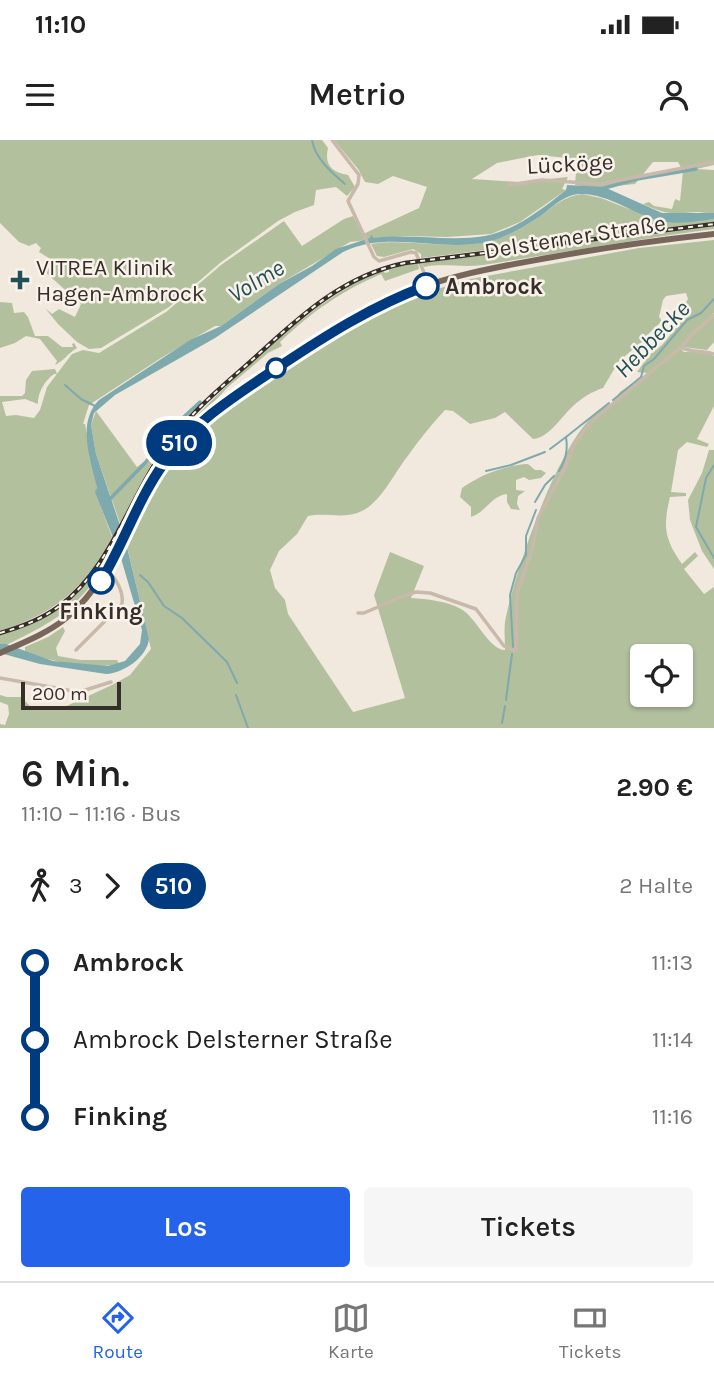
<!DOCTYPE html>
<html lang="de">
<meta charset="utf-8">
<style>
body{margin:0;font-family:Karla,sans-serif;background:#f6f6f6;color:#222;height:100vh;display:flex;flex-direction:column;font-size:26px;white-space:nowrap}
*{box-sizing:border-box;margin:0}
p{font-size:23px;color:#767676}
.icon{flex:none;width:38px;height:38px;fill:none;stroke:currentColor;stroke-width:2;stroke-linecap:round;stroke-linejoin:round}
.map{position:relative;height:588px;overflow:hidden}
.drawer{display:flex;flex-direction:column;background:#fff;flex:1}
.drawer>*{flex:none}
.badge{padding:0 14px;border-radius:23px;font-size:24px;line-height:46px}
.tools{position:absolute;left:630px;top:504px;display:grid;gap:14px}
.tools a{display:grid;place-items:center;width:63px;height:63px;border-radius:7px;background:#fff;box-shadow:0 2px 5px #0004;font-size:35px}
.scale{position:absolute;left:21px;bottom:18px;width:100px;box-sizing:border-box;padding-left:7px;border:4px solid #362e29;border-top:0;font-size:19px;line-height:24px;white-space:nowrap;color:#362e29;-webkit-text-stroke:5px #f9f2ea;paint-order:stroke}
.map>.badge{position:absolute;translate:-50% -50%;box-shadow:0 0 0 4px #fff}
.legs{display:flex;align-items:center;gap:10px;height:77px;padding:0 21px;font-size:23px}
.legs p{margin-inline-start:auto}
.overview{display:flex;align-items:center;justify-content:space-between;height:119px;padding:0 21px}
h1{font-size:38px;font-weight:600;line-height:52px}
.action{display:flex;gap:14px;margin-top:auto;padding:14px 21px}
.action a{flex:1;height:80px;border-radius:7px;background:#2563eb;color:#fff;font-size:28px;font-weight:600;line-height:80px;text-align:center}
.action a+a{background:#f6f6f6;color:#222}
ul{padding:0 21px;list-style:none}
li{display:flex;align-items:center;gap:24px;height:77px;font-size:26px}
li i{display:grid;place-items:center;width:10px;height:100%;margin:0 9px;background:currentColor}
li i::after{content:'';width:18px;height:18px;margin:-9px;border:5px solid;border-radius:50%;background:#fff}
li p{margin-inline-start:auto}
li:first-child i{background:linear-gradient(#0000 50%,currentColor 0)}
li:last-child i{background:linear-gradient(currentColor 50%,#0000 0)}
.status{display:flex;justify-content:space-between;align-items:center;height:49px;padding:0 35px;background:#fff;direction:ltr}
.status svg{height:19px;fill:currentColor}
header{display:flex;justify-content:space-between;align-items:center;height:91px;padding:0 21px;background:#fff;font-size:32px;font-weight:600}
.tab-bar{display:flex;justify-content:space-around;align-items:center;height:98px;border-top:2px solid #e0e0e0;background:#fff;font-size:19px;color:#767676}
.tab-bar a{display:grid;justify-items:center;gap:4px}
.tab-bar .active{color:#2563eb}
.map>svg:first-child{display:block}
.green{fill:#b3c09e;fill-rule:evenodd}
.water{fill:#7ea9ad}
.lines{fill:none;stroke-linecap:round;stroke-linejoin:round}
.stream{stroke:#7ea9ad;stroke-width:2}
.canal{stroke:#7ea9ad;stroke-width:3.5}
.street{stroke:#c9b9aa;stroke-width:3.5}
.primary{stroke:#78665b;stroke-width:6}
.rail-casing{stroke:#362e29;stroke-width:4.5}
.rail{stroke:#f9f2ea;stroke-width:2;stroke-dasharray:5;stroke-linecap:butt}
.line-1-casing{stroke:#fff;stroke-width:16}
.line-1{stroke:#003b80;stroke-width:10}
.poi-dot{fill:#215056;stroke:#f9f2ea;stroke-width:2.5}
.stop-1-dot{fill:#fff;stroke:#003b80;stroke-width:3.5}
.labels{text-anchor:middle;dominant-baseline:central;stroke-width:5;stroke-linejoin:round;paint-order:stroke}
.street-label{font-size:23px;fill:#362e29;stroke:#f9f2ea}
.poi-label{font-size:23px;fill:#362e29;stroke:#f9f2ea;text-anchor:start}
.stop-label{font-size:23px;font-weight:bold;fill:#362e29;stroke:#f9f2ea;text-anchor:start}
.water-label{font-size:24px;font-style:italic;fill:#215056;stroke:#f9f2ea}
</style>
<div class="status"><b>11:10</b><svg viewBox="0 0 49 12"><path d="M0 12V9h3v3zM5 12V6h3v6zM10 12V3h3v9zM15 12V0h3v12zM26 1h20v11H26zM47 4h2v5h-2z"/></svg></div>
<header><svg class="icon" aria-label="menu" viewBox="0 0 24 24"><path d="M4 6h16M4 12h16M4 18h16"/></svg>Metrio<svg class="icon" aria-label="person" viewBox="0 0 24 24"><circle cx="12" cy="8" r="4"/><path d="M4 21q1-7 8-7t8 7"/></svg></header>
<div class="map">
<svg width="714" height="588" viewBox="0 0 714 588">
<rect width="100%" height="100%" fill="#f1e9dd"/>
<g class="green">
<path d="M0,0H322L328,8C324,25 332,32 348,35L355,47L347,56L336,47L316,50L314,65L295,72L278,81L220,123L169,167L101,208L89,209L77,202L58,184L45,168L52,174L59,169L75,177L81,164L44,131L52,120L39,112L41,108L36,103L29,106L19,102L0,83Z"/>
<path d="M334,0H714V25L696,29L714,30V73C708,74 703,72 697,72C671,74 667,75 643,64L649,62L654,66L672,69L675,59L680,61L683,31L678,22H653L635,44L596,48L575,45L577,19L538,15L497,23L472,39L519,42L568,37L562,49L566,50L520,82L491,94L447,97L404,96L350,102L279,144L221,186H215L161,218L89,265L83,284H85L97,348L96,353L112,397C84,449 56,473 0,491V256H22L25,253L26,240L32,231L55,229L57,234H54C45,240 37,254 38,264L25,259L2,262L6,276L16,275L34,278L40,270L47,247L72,214L83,210L99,213L166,172L221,125L284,81L302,106L344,79L353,76L363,94L419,68L427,47L393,36L378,44L365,42L358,29Z"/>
<path d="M582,54L601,58L662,82L714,79V82L421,118V114L413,109L384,117L377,116L371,104C410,98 452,111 490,101C508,96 524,87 539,77C553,67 564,56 582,54Z"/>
<path d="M714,86V89C637,99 560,113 483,125C463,128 443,123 424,127L422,123Z"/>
<path d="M714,100V173L679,207L684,212H706L714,216V266L697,299L709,304L707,307L687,302L678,310L671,352L686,353V356L670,357C663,386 664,399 682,424L695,412L698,416L684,429L704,454L714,447V588H0V584L5,585L9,574L8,565L0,562V555L7,557H21L30,566L60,569L112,545L130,535L151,509L126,402C139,374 154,345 174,320C202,285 226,268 262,244C285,228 308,210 333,196C376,172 423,152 470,139L639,108ZM686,153L688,159L682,169L689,172L662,205L650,214L637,232L647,233L620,252L611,264C565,276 513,437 505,482C504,491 505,501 505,510C489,510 477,478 461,469C447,461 427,459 411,458L424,426L390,412L374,455L405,558L353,572L288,474L285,460L275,448L270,430L279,411L297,394L308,376C326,372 344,380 362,371C381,362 395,332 407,317C419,300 431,285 445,270L453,271L470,284L495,278L505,272L533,299C549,298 561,277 573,266C582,258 591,252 603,248L619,221L643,201L645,197L662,181L659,177L663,160L666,156ZM642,516H681V555H642Z"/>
<path d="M418,123L419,129L385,141L381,134C340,152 313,171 280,202L282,206L268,213L229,246L169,309C196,273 229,243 263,213C300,180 336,149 383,130L385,133L389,132V128Z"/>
<path d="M0,162L12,163L14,173L24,172L28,177L35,196H48L62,207H73L72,204L74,203L77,208C68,213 64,221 55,225L57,221L40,199L26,196L15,203L0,208Z"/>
<polygon points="714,176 714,202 707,210 683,207 694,194"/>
<polygon points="96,271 137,327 149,318 153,321 120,383 96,314 91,285"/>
<polygon points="709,310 714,310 714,429 702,411 690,380 688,360 702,333"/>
<path d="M528,324L535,330H541L546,333L541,338L529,340L524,337L516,340V350L525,351L518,356L517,364L520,370L511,369L507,362V354C491,356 486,372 471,377V367L460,357L462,348C480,335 505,325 528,324Z"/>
<path d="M114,403L115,408C83,466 59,480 0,508V495C37,485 69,466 93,436C100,426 105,412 114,403Z"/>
<path d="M63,487L65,491L56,508L58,516L81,520H117L119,524C88,530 54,522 25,512V507L48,497Z"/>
</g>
<path class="water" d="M567,45L604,47L662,73H714V79C698,81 677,85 661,81C634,75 608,53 580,54C564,54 551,69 539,77C524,87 508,96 491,101C442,114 390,89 343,112L215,198L115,255L94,273L91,285L96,314L126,403L149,499C147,517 124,533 106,534L40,524L0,513V504H6L53,521L108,526L125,521L140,504L142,490L120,415L95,352L97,348C91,320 76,283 99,260L190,200L221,186L279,144L312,126L336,109L370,98L371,95L374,98C411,93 448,102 485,96C516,90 542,69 566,50Z"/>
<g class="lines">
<g class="stream">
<path d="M312,0C315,18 331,32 345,44"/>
<polyline points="65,245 81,259 95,266"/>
<polyline points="613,260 641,237 644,226 654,219 687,180 701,173 714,159"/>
<polyline points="550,309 566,297"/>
<polyline points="714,325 706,338 696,387 714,418"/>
<polyline points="486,331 511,325 545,312"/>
<path d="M559,331C566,319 568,310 566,297L609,263"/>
<polyline points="535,362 545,345 554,336"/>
<polyline points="140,435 148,442 164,466 182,478 227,522 237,543"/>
<polyline points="513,507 510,455 516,433 526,415 526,396 536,370"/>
<polyline points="236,555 248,588"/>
<polyline points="506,560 512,514"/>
<polyline points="502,583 505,566"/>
</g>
<g class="canal">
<polyline points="601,49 637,39 696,29"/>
<polyline points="108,361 145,323 174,286 200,262"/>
</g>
<g class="street">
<polyline points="332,0 359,35 358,44 348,61 374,117 379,121 411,112 416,113 429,145"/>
<polyline points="509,45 542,40 600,44 714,22"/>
<path d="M681,207C689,213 704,210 714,214"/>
<polyline points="358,473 364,473 403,456 416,452 430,453 476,469 504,506 516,511 517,454 532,410 538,378 565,328 573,306 591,282 681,207 693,193 714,175"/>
<path d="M76,510L122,464C124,452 116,438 107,430"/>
<polyline points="0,538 79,552 111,542"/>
</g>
<path class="primary" d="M0,513C22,503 46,494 65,479C118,436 130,367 170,315C199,278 237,254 276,229C317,202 358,173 403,154C450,135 498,127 547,118C602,108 658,100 714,94"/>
<defs>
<path id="rail" d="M0,493C21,487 40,480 58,467C109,431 129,360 164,309C188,275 219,249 250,222C296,180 341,136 405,123L714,84"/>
</defs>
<use href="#rail" class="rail-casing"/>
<use href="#rail" class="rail"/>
</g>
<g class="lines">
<defs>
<path id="line-1" d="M101,441C124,403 138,359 164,323C193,282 235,256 277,228C325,196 372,166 426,146"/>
</defs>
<use href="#line-1" class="line-1-casing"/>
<use href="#line-1" class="line-1"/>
</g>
<path class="poi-dot" d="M16.5 129.5h7v7h7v7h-7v7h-7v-7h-7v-7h7z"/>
<g class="stop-1-dot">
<circle cx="426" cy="146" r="12"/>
<circle cx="276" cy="228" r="9"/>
<circle cx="101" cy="441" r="12"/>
</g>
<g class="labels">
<g class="street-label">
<text transform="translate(570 24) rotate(-3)">Lücköge</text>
<text transform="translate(575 97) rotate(-9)">Delsterner Straße</text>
</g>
<g class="poi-label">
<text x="36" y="127">VITREA Klinik<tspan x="36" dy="26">Hagen-Ambrock</tspan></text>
</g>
<g class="stop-label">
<text x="445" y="146">Ambrock</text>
<text x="101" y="471" text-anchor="middle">Finking</text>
</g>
<g class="water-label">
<text transform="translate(256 141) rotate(-31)">Volme</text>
<text transform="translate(652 199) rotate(-46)">Hebbecke</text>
</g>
</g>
</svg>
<div class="tools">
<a><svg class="icon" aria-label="locate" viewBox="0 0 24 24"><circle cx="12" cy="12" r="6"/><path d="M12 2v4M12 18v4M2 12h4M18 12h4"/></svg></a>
</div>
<div class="scale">200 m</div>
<b class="badge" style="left:179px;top:303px;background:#003b80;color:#fff">510</b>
</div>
<section class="drawer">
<div class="overview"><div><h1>6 Min.</h1><p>11:10 – 11:16 · Bus</p></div><b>2.90 €</b></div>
<div class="legs"><svg class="icon" aria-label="walk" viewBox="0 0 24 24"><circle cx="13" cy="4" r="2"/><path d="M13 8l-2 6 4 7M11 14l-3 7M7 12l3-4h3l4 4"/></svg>3<svg class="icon" aria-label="forward" viewBox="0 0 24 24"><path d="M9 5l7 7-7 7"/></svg><b class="badge" style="background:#003b80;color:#fff">510</b><p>2 Halte</p></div>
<ul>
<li><i style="color:#003b80"></i><b>Ambrock</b><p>11:13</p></li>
<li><i style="color:#003b80"></i><span>Ambrock Delsterner Straße</span><p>11:14</p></li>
<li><i style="color:#003b80"></i><b>Finking</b><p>11:16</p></li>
</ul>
<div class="action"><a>Los</a><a>Tickets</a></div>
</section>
<nav class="tab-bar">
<a class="active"><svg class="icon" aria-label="directions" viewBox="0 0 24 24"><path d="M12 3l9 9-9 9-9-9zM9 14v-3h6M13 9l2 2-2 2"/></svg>Route</a>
<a><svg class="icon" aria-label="map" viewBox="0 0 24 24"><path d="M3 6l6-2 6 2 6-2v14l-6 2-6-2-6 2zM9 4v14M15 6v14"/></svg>Karte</a>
<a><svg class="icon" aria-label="tickets" viewBox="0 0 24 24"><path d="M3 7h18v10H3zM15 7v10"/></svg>Tickets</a>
</nav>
